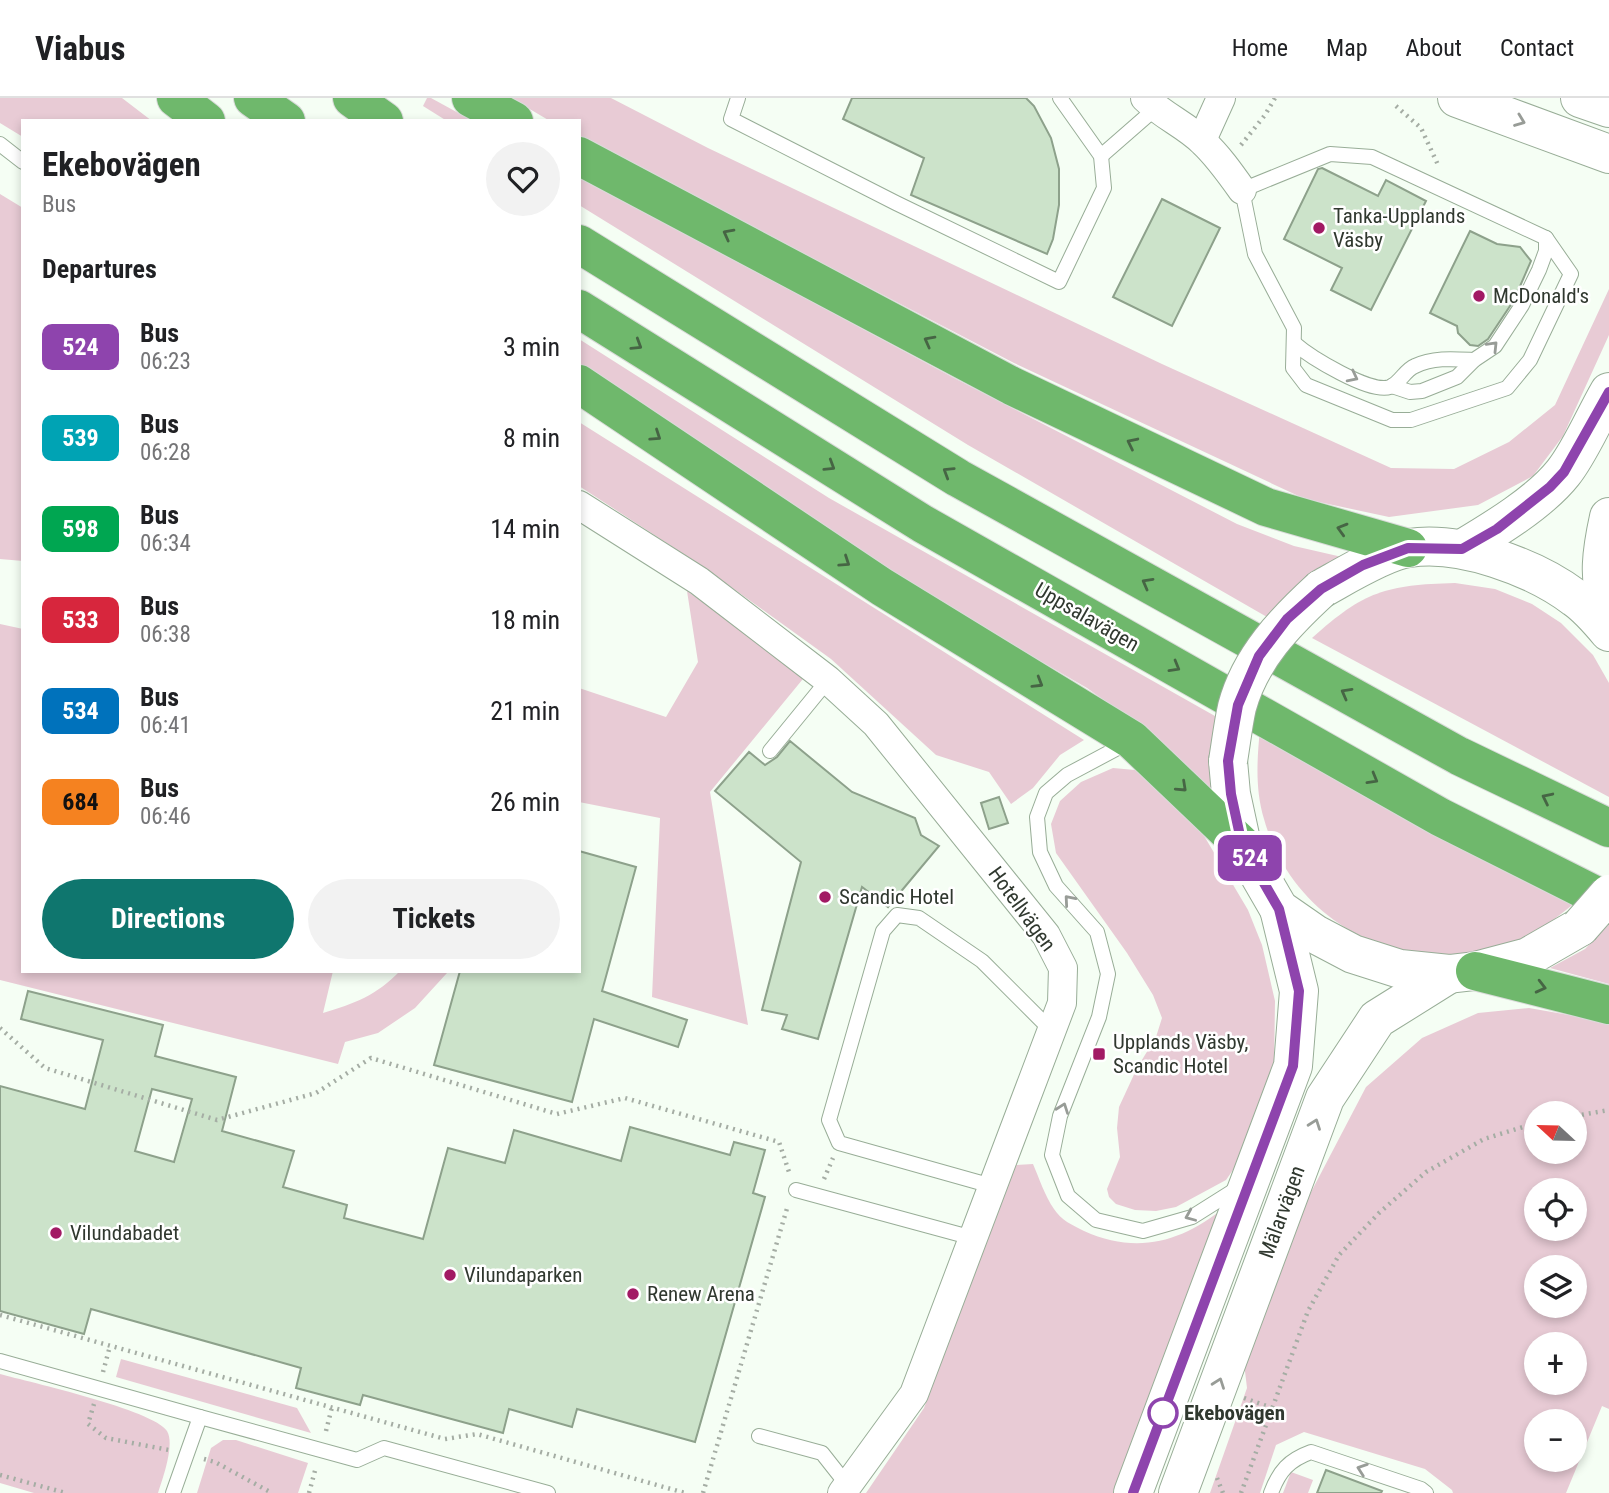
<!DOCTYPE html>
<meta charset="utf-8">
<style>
body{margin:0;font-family:"Roboto Condensed",sans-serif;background:#f2f2f2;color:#202124;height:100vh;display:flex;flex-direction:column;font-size:26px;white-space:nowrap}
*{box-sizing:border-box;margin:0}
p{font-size:23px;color:#757577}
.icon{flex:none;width:38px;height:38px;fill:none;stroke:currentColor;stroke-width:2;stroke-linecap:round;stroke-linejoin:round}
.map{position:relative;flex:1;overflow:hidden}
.sheet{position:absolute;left:21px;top:21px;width:560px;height:854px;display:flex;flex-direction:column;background:#fff;border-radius:0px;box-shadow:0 4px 10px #0003}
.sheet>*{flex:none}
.badge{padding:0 14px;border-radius:10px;font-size:24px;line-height:46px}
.needle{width:46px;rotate:292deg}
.buttons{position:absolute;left:1524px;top:1003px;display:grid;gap:14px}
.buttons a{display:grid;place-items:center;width:63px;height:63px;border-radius:50%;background:#fff;box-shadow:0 4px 10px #0003;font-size:35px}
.map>.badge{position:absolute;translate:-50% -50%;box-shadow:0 0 0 4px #fff}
h2{padding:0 21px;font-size:26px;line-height:63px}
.round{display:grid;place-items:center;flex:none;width:74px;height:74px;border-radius:37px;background:#f2f2f2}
.summary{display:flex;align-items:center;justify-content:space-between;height:119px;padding:0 21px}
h1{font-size:33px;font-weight:700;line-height:52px}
.action{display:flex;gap:14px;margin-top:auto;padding:14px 21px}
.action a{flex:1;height:80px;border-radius:42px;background:#0f766e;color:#fff;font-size:28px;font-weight:700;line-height:80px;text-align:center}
.action a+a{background:#f2f2f2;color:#202124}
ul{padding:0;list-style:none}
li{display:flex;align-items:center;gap:21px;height:91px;padding:0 21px}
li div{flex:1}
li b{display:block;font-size:26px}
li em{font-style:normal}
li .badge{min-width:77px;font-weight:700;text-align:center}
header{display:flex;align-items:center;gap:42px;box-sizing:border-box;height:98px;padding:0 35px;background:#fff;border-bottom:2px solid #e0e0e0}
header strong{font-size:33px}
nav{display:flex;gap:38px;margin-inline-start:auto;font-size:24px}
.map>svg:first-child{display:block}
.green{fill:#e8cbd5;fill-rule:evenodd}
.building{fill:#cce3ca;stroke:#8da18b;stroke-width:2;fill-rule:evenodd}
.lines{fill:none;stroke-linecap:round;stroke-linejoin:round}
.service-casing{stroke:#98ad97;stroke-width:16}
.minor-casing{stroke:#98ad97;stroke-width:30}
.secondary-casing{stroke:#98ad97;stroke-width:40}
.motorway-casing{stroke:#dadbda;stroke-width:40}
.path{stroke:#a5ada4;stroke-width:4.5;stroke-dasharray:2 5;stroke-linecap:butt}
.service{stroke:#fff;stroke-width:14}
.minor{stroke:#fff;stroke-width:28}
.secondary{stroke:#fff;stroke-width:38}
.motorway{stroke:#6fb86c;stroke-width:38}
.secondary-bridge-casing{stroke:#98ad97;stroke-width:40;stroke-linecap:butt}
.secondary-bridge{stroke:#fff;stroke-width:38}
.oneway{stroke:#989c97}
.oneway2{stroke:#466544}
.line-casing{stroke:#fff;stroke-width:16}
.line{stroke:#8e44ad;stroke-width:10}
.poi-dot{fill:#a21a64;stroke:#fff;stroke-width:2.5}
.stop-dot{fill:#fff;stroke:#8e44ad;stroke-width:3.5}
.labels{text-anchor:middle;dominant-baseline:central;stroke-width:5;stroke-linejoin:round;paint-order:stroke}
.poi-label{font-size:21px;fill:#30382f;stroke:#fff;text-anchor:start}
.street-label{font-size:21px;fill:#30382f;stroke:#fff}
.stop-label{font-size:21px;font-weight:bold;fill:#30382f;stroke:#fff;text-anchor:start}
</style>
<header>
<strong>Viabus</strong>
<nav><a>Home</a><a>Map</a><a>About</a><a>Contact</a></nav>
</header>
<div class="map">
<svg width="1609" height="1395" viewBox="0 0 1609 1395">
<rect width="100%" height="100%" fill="#f5fef4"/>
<g class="green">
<polygon points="0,0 122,0 152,23 23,23 23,39 0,25"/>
<polygon points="427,0 431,0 473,23 447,23 423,8"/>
<polygon points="511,0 611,0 708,50 1162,266 1391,370 1454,371 1509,344 1555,307 1609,191 1609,237 1563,338 1533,378 1478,407 1389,419 1305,401 1014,265 579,39 579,23 550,23"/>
<polygon points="579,79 956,281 1237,426 1294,448 1342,459 1267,519 968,347 579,107"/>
<polygon points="0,96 23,110 23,463 0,461"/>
<polygon points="579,241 829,400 1222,622 1216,697 1152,637 1087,590 883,472 579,269"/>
<polygon points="579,324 1084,642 1060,657 1033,690 1011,706 989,674 936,657 831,561 702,468 579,388"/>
<path d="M1455,485L1495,491L1532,506L1561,525L1593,557L1609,585V699L1312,540C1364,493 1386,487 1455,485Z"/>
<polygon points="687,493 807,576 710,694 748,927 652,899 660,720 579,704 579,590 666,619 698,564"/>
<path d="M0,526L23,531V873H333L323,915C354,906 377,897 400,873H448L447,875L415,910L378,935L345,944L338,966L0,882Z"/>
<path d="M1260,631L1580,801C1562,815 1544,831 1523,840C1417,886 1296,834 1264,721C1255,691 1257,662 1260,631Z"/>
<polygon points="1113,670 1135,672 1149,678 1200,731 1248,812 1262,847 1275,903 1274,968 1246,1053 1226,1082 1176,1109 1156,1113 1135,1112 1116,1106 1109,1099 1107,1091 1120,1059 1117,1030 1119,1009 1137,970 1156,939 1162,920 1153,897 1127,855 1056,755 1051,726 1060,703 1081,684"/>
<polygon points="1609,826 1609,886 1550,870 1585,851"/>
<path d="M1529,910L1609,924V1311L1602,1308L1566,1395H1453L1452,1392L1425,1371L1304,1334L1276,1347L1260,1395H1210L1247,1290L1244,1265L1297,1121L1366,989L1422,940L1478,915ZM1536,1015H1575V1054H1536ZM1536,1092H1575V1130H1536ZM1536,1169H1575V1208H1536ZM1536,1246H1575V1284H1536ZM1536,1323H1575V1362H1536Z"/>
<path d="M1033,1066C1039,1080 1045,1098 1054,1111C1061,1122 1072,1127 1084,1133C1137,1157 1182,1144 1225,1109L1118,1395H866L924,1310L1015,1067Z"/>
<polygon points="121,1261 297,1310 311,1335 116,1279"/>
<path d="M0,1276C29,1284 154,1312 167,1333C175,1346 163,1380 158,1395H34L0,1385Z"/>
<polygon points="223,1342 236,1342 308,1365 298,1395 197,1395 211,1350"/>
<polygon points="1291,1374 1313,1382 1308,1395 1283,1395"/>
</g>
<g class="building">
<polygon points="852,0 1026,0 1034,8 1051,40 1059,71 1059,107 1053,141 1047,156 911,97 924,60 843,21"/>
<polygon points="1322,70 1378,98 1386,82 1426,103 1371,212 1331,192 1342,170 1284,141 1318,71"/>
<polygon points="1162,101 1220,130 1172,228 1113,199"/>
<polygon points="1470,133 1497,146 1520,149 1531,163 1514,202 1488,241 1478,248 1470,247 1458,235 1457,228 1430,215"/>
<polygon points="790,643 852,694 915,720 921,737 939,748 888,809 862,789 818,941 782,931 787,917 762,912 801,764 715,693 749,654 765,667 777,659"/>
<polygon points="999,699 1008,725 989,731 981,705"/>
<polygon points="579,753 636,769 602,893 687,922 678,949 594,921 572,1004 434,967 460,873 579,873"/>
<path d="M28,893L163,927L155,958L236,979L222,1033L294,1053L283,1089L347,1107L344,1120L423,1141L448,1050L505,1065L514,1032L621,1063L630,1029L730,1057L734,1044L765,1052L753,1095L765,1099L695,1344L577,1311L572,1329L509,1311L503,1335L363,1297L360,1307L296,1290L301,1270L91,1211L84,1236L0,1213V988L85,1011L103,942L21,921ZM152,991L192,1001L174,1064L135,1053Z"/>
<polygon points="1326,1372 1382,1393 1381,1395 1317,1395"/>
</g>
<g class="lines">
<defs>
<g id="service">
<polyline points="738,0 731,21 896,105 1059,184 1104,90 1101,58 1060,0"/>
<polyline points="0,46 23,64"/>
<polygon points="1330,56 1372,59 1546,140 1571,176 1530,262 1507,290 1411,322 1392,322 1306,287 1293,270 1294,230 1255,156 1242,92"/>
<polyline points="1101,58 1156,10"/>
<path d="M1294,245C1310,259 1370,296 1390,289C1400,285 1405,272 1415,268C1433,259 1455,261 1474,262"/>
<polyline points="1392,288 1410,294 1422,293 1457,279 1474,262 1495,248 1522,207 1539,172 1546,153 1546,140"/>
<polyline points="1127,645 1067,677 1046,695 1037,719 1040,754 1056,788 1097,834 1108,876 1099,919 1060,1018 1052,1057 1068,1098 1096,1122 1143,1133 1192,1119 1238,1090"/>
<polyline points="770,653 828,582"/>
<polyline points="992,1088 839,1045 829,1022 883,833 897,817 919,820 982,863 1051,932"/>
<polyline points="796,1092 973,1140"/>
<polyline points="0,1263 200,1319 173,1395"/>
<polyline points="200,1319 357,1362 384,1350 548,1395"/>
<polyline points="759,1338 822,1355 848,1388"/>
<path d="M1271,1395C1279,1373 1289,1362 1311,1354L1421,1391L1426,1395"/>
</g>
<g id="minor">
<path d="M1145,0C1163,18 1186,27 1203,44C1218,58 1230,75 1242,92"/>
<polyline points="1202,42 1221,0"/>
<polyline points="579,407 699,483 828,582 876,626 1046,837 1063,870 1062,905 914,1296 842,1395"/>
</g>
<g id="secondary">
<polyline points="1457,0 1609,56"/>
<polyline points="1580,0 1609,10"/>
<path d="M1609,419C1602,451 1597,481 1609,513"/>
<path d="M1462,451C1494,432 1540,404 1563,375C1580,354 1595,318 1609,294"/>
<path d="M1321,491C1343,479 1385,453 1409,450C1460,442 1534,469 1575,500C1588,509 1599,522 1609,534"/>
<polyline points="1228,663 1231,696 1242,747 1279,811 1315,836 1353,856 1400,871 1449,876 1475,873 1528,859 1580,829"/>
<polyline points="1133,1395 1293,968 1299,893 1279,811"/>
<polyline points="1178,1395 1325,1000 1377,921 1449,876"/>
</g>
<g id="motorway">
<polyline points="176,0 206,23"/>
<polyline points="253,0 286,23"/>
<polyline points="352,0 384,23"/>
<polyline points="471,0 514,23"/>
<polyline points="579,58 1012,288 1266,409 1408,450"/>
<polyline points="579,146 958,380 1459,658 1609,730"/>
<polyline points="579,211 923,426 1440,719 1609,804"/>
<polyline points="579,286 882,489 1132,642 1242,747"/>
<polyline points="1475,873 1609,907"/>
</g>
</defs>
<use href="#service" class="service-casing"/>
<use href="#minor" class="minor-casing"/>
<use href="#secondary" class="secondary-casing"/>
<use href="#motorway" class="motorway-casing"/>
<g class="path">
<polyline points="1396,8 1421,30 1439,69"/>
<polyline points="1241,47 1265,17 1275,0"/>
<polyline points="0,930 45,970 217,1022 316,995 371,960 557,1016 625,1000 779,1044 790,1077"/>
<polyline points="1575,1018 1609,1012"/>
<polyline points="824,1081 833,1060"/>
<polyline points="0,1217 445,1341 477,1336 685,1395"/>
<polyline points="103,1274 110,1248"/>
<polyline points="1244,1300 1272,1310"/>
<polyline points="94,1306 88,1326 106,1340 169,1352"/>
<polyline points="326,1333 332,1309"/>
<polyline points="204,1361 215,1364 272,1395"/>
<polyline points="0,1377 66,1395"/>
<polyline points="1217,1380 1223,1395"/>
<polyline points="309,1395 316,1369"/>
<polyline points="703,1395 788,1107"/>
<polyline points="1241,1395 1308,1213 1339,1157 1379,1115 1426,1074 1484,1041 1536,1025"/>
</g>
<use href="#service" class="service"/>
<use href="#minor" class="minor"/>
<use href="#secondary" class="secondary"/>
<use href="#motorway" class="motorway"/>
<defs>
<g id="secondary-bridge">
<path d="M1228,663C1231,645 1233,627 1237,609C1250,560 1285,524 1321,491"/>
<polyline points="1580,829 1609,796"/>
</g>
</defs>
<use href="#secondary-bridge" class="secondary-bridge-casing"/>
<use href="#secondary-bridge" class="secondary-bridge"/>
</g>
<defs><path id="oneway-chevron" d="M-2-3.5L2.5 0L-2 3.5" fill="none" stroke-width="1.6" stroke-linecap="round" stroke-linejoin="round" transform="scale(1.75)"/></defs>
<g class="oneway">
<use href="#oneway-chevron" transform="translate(1520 23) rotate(21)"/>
<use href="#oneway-chevron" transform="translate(1493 248) rotate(-46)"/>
<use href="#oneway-chevron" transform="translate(1353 279) rotate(27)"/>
<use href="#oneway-chevron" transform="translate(1069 802) rotate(-131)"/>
<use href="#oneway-chevron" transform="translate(1063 1010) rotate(-70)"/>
<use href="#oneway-chevron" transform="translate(1315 1026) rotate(-70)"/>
<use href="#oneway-chevron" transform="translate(1190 1118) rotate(157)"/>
<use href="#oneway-chevron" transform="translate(1219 1285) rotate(-70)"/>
<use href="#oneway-chevron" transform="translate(1362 1371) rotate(-161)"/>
</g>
<g class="oneway2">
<use href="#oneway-chevron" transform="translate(728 136) rotate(-152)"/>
<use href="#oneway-chevron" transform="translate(929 243) rotate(-152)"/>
<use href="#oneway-chevron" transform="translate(637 247) rotate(32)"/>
<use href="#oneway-chevron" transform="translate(656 338) rotate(34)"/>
<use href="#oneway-chevron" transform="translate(1132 345) rotate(-154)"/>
<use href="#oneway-chevron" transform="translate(830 368) rotate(32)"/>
<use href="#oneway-chevron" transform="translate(948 374) rotate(-148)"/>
<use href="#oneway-chevron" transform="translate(1342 431) rotate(-164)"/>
<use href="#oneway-chevron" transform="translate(845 464) rotate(34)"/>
<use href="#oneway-chevron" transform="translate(1147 485) rotate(-151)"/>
<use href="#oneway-chevron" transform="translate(1175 569) rotate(30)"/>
<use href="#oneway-chevron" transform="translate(1038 585) rotate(31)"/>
<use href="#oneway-chevron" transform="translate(1346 595) rotate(-151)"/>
<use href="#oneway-chevron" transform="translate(1373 681) rotate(30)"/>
<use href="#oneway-chevron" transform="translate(1182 689) rotate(43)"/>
<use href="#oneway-chevron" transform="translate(1547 700) rotate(-154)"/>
<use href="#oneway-chevron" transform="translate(1541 889) rotate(14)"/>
</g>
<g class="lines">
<defs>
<polyline id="line" points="1133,1395 1293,968 1299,893 1279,811 1242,747 1231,696 1228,663 1238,607 1259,558 1287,521 1321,491 1363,467 1408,450 1462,451 1497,431 1550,389 1564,374 1609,294"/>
</defs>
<use href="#line" class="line-casing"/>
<use href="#line" class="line"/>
</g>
<g class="poi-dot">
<circle cx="1319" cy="130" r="7"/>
<circle cx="1479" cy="198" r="7"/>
<circle cx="825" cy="799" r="7"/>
<rect x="1092" y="949" width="14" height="14" rx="3.5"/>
<circle cx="56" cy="1135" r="7"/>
<circle cx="450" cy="1177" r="7"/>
<circle cx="633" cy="1196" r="7"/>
</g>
<circle class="stop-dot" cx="1163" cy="1315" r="14"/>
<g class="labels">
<g class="poi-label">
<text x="1333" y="118">Tanka-Upplands<tspan x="1333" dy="24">Väsby</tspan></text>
<text x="1493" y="198">McDonald's</text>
<text x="839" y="799">Scandic Hotel</text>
<text x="1113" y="944">Upplands Väsby,<tspan x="1113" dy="24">Scandic Hotel</tspan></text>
<text x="70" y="1135">Vilundabadet</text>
<text x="464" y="1177">Vilundaparken</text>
<text x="647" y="1196">Renew Arena</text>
</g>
<g class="street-label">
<text transform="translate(1087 519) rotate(30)">Uppsalavägen</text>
<text transform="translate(1022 811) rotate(54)">Hotellvägen</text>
<text transform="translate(1282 1114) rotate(-70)">Mälarvägen</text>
</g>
<g class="stop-label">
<text x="1184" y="1315">Ekebovägen</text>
</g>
</g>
</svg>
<div class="buttons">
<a><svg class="needle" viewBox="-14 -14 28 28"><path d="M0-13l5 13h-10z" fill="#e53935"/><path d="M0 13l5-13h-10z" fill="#757577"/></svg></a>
<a><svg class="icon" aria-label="locate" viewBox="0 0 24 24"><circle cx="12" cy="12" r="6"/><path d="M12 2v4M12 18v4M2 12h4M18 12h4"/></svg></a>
<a><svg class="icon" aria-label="layers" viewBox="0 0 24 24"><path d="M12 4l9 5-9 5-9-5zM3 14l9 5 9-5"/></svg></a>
<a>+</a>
<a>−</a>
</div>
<b class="badge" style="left:1250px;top:760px;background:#8e44ad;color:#fff">524</b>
<section class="sheet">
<div class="summary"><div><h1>Ekebovägen</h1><p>Bus</p></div><a class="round"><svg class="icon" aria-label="heart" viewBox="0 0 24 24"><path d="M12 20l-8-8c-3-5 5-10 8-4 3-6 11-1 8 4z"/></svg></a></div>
<h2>Departures</h2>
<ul>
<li><span class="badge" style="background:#8e44ad;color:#fff">524</span><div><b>Bus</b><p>06:23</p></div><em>3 min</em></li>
<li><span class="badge" style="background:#00a3b4;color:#fff">539</span><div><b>Bus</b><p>06:28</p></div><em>8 min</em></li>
<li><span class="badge" style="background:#00a651;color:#fff">598</span><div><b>Bus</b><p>06:34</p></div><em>14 min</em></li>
<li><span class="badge" style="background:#d7263d;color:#fff">533</span><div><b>Bus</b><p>06:38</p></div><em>18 min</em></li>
<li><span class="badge" style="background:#0072bc;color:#fff">534</span><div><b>Bus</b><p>06:41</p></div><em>21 min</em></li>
<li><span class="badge" style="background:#f58220;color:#111">684</span><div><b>Bus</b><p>06:46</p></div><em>26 min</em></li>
</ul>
<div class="action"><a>Directions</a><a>Tickets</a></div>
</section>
</div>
